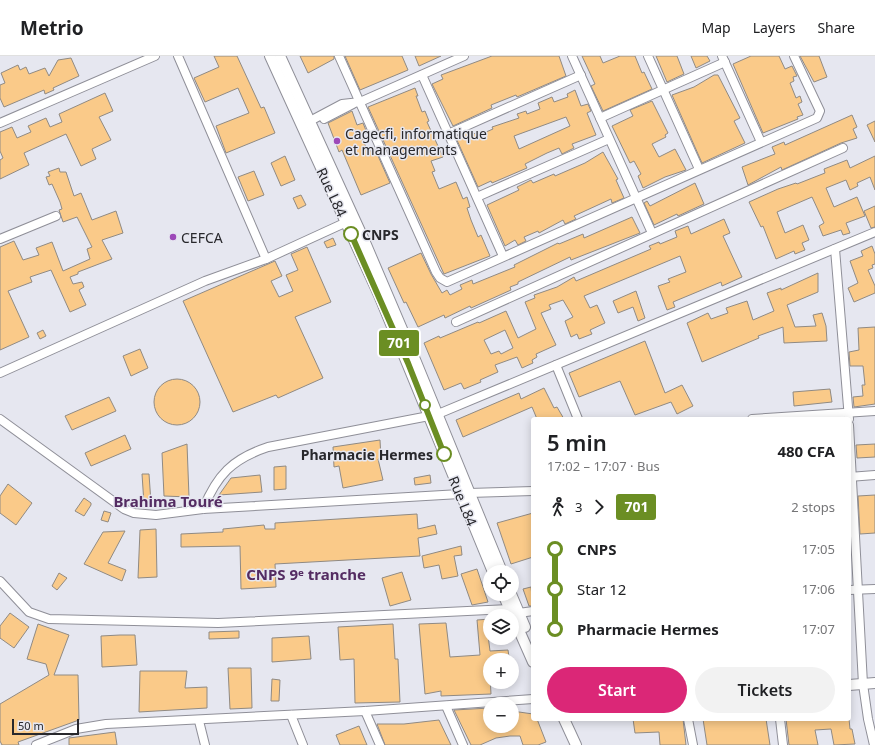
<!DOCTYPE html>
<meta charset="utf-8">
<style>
body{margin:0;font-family:"Noto Sans",sans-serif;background:#f2f2f2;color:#202124;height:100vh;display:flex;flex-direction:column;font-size:15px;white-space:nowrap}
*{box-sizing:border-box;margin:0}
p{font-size:13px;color:#757577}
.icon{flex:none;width:22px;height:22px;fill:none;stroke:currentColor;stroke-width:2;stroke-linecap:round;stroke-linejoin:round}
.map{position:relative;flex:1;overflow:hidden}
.sheet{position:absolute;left:531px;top:361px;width:320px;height:304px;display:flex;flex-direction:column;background:#fff;border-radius:4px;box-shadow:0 2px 10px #0003}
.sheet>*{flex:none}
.badge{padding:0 8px;border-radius:3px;font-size:14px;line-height:26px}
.buttons{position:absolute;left:483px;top:509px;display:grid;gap:8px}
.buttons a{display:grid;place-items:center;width:36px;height:36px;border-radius:50%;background:#fff;box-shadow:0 2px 10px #0003;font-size:20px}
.scale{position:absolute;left:12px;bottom:10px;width:67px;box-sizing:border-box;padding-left:4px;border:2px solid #28282c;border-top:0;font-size:11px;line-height:14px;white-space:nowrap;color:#28282c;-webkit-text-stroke:3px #e6e7f0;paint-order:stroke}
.map>.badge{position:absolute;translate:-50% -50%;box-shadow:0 0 0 2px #fff}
.legs{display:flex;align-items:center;gap:6px;height:44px;padding:0 16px;font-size:13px}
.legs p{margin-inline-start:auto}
.summary{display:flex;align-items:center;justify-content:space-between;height:68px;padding:0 16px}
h1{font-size:22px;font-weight:600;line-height:30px}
.primary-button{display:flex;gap:8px;margin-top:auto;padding:8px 16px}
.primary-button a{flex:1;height:46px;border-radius:24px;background:#db2777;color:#fff;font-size:16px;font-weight:600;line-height:46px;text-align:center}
.primary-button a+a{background:#f2f2f2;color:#202124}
ul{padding:0 16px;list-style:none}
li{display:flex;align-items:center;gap:14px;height:40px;font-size:15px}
li i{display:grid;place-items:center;width:6px;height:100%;margin:0 5px;background:currentColor}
li i::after{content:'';width:10px;height:10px;margin:-5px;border:3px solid;border-radius:50%;background:#fff}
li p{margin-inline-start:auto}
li:first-child i{background:linear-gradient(#0000 50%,currentColor 0)}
li:last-child i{background:linear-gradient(currentColor 50%,#0000 0)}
header{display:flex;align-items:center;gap:24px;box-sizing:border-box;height:56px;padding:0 20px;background:#fff;border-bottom:1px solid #e0e0e0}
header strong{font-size:19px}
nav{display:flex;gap:22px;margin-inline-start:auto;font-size:14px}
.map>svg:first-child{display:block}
.building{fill:#faca89;stroke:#908a83;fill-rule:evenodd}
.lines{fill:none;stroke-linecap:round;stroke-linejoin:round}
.minor-casing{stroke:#8f8f98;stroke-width:10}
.tertiary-casing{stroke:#8f8f98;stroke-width:12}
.minor{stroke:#fff;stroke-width:8}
.tertiary{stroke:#fff;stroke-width:10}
.line-1-casing{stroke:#fff;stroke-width:9}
.line-1{stroke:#6b8e23;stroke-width:6}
.poi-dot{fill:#9d49b8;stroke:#e6e7f0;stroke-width:1.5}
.stop-1-dot{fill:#fff;stroke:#6b8e23;stroke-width:2}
.labels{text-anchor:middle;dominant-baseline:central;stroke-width:3;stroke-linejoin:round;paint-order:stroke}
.poi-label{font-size:14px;fill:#28282c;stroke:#e6e7f0;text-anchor:start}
.street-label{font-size:14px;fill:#28282c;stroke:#e6e7f0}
.stop-label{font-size:14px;font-weight:bold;fill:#28282c;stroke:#e6e7f0;text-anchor:start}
.neighbourhood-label{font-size:15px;font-weight:bold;fill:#542c62;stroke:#e6e7f0}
</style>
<header>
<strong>Metrio</strong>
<nav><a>Map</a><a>Layers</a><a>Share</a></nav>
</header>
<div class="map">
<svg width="875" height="689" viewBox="0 0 875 689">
<rect width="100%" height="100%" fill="#e6e7f0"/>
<g class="building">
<polygon points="214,0 237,0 261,52 264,51 275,77 226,97 216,70 249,57 238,32 205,46 194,22 219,11"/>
<polygon points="300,0 334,0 334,3 308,17"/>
<polygon points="345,0 402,0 408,14 360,34"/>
<polygon points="415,0 441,0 419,10"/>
<polygon points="492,0 559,0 566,20 517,41 516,39 491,49 492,52 453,70 432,28 443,23 441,19"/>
<polygon points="582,0 600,0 603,7 620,0 635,0 642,17 644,16 652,33 603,55 591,30 595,28"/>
<polygon points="656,0 677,0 684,18 667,26"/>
<polygon points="691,0 707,0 710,5 696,12"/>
<polygon points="751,0 779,0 785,13 792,10 797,20 793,21 794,25 790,27 796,42 800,40 802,46 798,48 803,59 797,61 798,63 763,77 733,8"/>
<polygon points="800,0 819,0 827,21 814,26"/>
<polygon points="71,2 79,20 53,32 54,34 45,38 44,34 4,51 0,42 0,29 5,27 1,17 18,9 20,14 26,11 29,18 45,12 49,20 58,4"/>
<polygon points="714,19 718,19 740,62 734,65 745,87 702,107 672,39 694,31"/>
<polygon points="415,32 418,40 416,40 422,56 425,55 429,65 427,66 443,101 431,105 435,115 432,116 439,133 456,126 463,143 467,141 470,151 467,152 471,164 478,181 481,179 490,200 444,218 368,51"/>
<path d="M575,34L581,50L588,48L591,55L587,57L596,79L572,88L574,92L562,98L559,92L547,97L525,108L527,112L492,127L491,125L478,131L456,82L457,80L467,76L469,80L478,76L479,79L493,73L492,71L519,62L517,58L526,55L527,58L540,53L538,47L552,41L554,46L568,41L567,38ZM566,61L570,70L519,93L514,80Z"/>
<polygon points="105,37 113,55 99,61 111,84 92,93 96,103 81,110 66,78 24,97 29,109 0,123 0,104 3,102 0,95 0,76 12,71 17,82 31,76 28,70 46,62 50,71 62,66 59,58"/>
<polygon points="652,45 668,77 665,79 666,81 652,88 659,101 675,93 686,114 665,121 643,132 638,120 641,118 634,105 630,107 612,70 633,60 630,54"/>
<polygon points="352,55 357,69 363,67 367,77 361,79 368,96 375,93 390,127 361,139 342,94 339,96 328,67"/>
<polygon points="852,59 857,71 853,73 857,82 841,87 782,114 781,111 748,129 742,111 775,98 772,91 784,86 785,89"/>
<polygon points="875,65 875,86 867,69"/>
<polygon points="603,96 618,123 616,124 624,142 612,147 611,143 574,160 576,163 565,168 563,164 539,177 538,175 524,181 526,185 518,189 515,184 505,190 487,149 519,134 517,131 531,124 533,127 554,118 555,120 585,107"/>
<polygon points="285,100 295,124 281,130 271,107"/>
<polygon points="875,100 875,134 870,121 857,127 858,130 850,134 846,124 826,132 834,151 857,141 865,160 846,167 850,177 843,179 841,174 823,180 819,170 824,167 812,141 777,156 785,177 803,169 809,184 802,187 805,194 795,198 794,195 776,203 763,170 761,171 749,146 778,133 796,127 797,128 825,117 824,113 847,104 850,112"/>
<polygon points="59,112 60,116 66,116 74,140 81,137 92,164 116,155 123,177 102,184 112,203 78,216 78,218 70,221 73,228 82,226 84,231 79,234 86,249 70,256 51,214 30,221 32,226 8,235 29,281 0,294 0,191 14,185 23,204 39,199 36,192 52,186 63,215 90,203 87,193 92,191 77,161 63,166 59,154 62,153 60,146 52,128 49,129 46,121 50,120 48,116"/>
<polygon points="254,115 264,139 248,145 238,121"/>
<polygon points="695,127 704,148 678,160 677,158 654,169 644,147 647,145 650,150"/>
<polygon points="301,139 306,149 298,153 293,142"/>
<polygon points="875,150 875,171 871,172 864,155"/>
<polygon points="632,161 640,177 571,204 570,201 518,226 518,228 510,231 511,234 471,252 470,250 445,262 444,259 418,271 406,246 404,247 388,212 421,197 431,218 442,237 447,234 450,239 462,233 460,229 472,224 473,228 515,211 514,209 558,187 559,188 583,178 584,182"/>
<path d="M724,163L730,177L723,180L742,221L722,230L721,226L673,246L675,251L667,254L658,230L670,226L668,223L686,216L680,200L584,240L590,252L597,249L605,267L590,274L592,278L579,283L577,278L571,281L565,265L573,261L563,244L549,249L551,253L541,257L556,289L536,298L537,301L532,304L533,307L522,312L517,301L495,309L498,316L480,324L481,326L464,333L461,327L444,334L424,287L439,280L440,282L478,266L479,267L506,255L518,282L536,273L525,246L535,242L534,239L557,231L574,221L576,225L651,193L649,190L659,186L660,188L677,181L675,175L688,170L691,178ZM505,274L513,292L501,298L499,295L491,298L484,284Z"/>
<polygon points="333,182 336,189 327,192 324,186"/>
<polygon points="872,190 875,198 875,208 872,209 873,212 868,214 875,230 875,237 854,246 848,232 858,227 850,205 863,200 861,195"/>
<polygon points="307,191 331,246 295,261 323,322 278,342 276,339 233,356 183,245 275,205 282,220 271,225 279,241 293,235 286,219 298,214 291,198"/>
<polygon points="818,217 818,236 787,249 795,271 816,270 813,259 822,257 826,270 827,285 784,287 783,271 758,280 759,282 702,306 687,267 708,257 711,263 728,257 726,252 747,245 753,264 774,255 767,237 781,232 781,234"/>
<polygon points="636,235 645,262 638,265 633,251 618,257 613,245"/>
<polygon points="875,271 875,348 854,351 853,341 863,340 862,329 865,329 863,310 850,310 849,296 859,294 858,272"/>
<polygon points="43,274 46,280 40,283 37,277"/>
<polygon points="645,285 665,337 682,329 693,350 677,358 671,346 635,359 620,325 579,341 569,317"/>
<polygon points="140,293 148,312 131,320 123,300"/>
<circle cx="177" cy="346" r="23"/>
<polygon points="544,332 554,352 557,351 564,363 537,363 532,351 463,381 456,364 519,337 521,343"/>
<polygon points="830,333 832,346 794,350 793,336"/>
<polygon points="109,341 116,355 72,374 65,360"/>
<polygon points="125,379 131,393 91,410 85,397"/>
<polygon points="380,384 381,403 378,403 383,424 343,432 339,410 334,411 333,391"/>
<polygon points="187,388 189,441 164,440 162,397"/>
<polygon points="875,388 875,401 857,402 856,389"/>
<polygon points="286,410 286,433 274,434 274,411"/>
<polygon points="142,418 149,418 151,447 144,448"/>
<polygon points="260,419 262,436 219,439 231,422"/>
<polygon points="430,419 431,427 415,429 414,422"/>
<polygon points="8,428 32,447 16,469 0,457 0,440"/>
<polygon points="875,439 875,477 860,478 858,440"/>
<polygon points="84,442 91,447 91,449 84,460 75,455"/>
<polygon points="104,455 111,457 108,466 101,464"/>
<polygon points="533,457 533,501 511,508 497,467"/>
<polygon points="417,458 418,473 435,469 437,478 418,482 420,500 275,508 276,531 241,533 240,490 181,491 181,478 223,476 223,473 264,469 265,473 275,473 275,467"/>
<polygon points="156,473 157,521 138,522 140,474"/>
<polygon points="125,475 108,507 126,514 122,525 84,508 103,476"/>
<polygon points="461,490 462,499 454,500 458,520 442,523 439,509 424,512 422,500"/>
<polygon points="477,513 488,546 472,549 461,518"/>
<polygon points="402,516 411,544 390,550 382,522"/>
<polygon points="59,517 67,522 57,534 52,530"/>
<polygon points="531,531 533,550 529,550 523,533"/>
<polygon points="10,557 29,571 14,592 0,582 0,570"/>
<polygon points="490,563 490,579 488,579 490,595 508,594 509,601 489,602 491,638 441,640 441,635 425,638 419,568 446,567 450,601 480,599 477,564"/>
<polygon points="38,568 69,579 54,619 78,619 79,664 18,686 19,689 2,689 0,685 0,648 49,619 46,608 27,603"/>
<polygon points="393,568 395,603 398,603 400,646 355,647 354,603 340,604 338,571"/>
<polygon points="239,575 239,582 209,583 209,576"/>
<polygon points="120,579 135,579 137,609 102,611 101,580"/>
<polygon points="309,580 311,603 272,606 272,582"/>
<polygon points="228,612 251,612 252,652 230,653"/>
<polygon points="140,615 187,615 185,632 207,631 207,652 139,656"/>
<polygon points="272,623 280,624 279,645 271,645"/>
<polygon points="490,652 490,670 512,670 512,655 533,658 533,663 537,663 546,686 538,689 523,689 520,680 510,680 496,682 480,689 471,689 454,654"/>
<polygon points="633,663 683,663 686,689 660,689 659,676 635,677"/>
<polygon points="703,663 766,663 770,689 707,689"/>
<polygon points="786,663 849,663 850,673 852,673 855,688 834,689 831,673 815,674 818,689 789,689"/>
<polygon points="439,664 451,689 385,689 377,668 404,668"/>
<polygon points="359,670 367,689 340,689 336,679"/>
<polygon points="115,676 117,689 69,689 69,682"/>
</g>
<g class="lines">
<defs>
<g id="minor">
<polyline points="178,0 266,203"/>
<polyline points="339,0 436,216 440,222 447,226 817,62 820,55 794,0"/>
<polyline points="572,0 652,177"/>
<polyline points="648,0 699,113"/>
<polyline points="722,0 761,86"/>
<polyline points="422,19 503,200"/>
<polyline points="600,62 725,6"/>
<polyline points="324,63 353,48"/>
<polyline points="310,65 342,48 360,46 464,0"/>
<polyline points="0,67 155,0"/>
<polyline points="448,78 581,19"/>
<polyline points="477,141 609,83"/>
<polyline points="0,183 56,160"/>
<polyline points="835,193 849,363"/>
<polyline points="456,266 843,92"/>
<polyline points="556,309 578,363"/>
<polyline points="0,317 205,225 266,203 351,164"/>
<polyline points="438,358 875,176"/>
<polyline points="0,363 124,453 134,457 156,459 203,453 460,438"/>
<polyline points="752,363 875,355"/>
<polyline points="849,369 863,628 868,663 874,689"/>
<polyline points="849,421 875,419"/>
<polyline points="469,437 533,435"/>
<path d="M203,453C217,419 232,403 268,391L429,360"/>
<polyline points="0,525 29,556 49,563 218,567 509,553"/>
<polyline points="849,534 875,533"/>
<polyline points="519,557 533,555"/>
<polyline points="446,650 463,689"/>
<polyline points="365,655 380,689"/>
<polyline points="291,659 303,689"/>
<polyline points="688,663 693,689"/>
<polyline points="780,663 783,689"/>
<polyline points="199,665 205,689"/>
<polyline points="36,689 76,673 106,668 365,655 533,643"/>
</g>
<g id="tertiary">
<polyline points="270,0 379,239 493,516"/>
<polyline points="280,0 364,184 416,306 502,516"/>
<polyline points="503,538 533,606"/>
<polyline points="511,538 525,571"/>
<polyline points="849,629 875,627"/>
<polyline points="564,663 576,689"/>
</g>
</defs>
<use href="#minor" class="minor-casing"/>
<use href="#tertiary" class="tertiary-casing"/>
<use href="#minor" class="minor"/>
<use href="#tertiary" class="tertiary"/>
</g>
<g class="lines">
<defs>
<polyline id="line-1" points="351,178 408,307 444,398"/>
</defs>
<use href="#line-1" class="line-1-casing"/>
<use href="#line-1" class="line-1"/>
</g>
<g class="poi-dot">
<circle cx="337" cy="85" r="4"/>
<circle cx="173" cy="181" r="4"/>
</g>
<g class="stop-1-dot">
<circle cx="351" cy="178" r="7"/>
<circle cx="425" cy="349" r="5"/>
<circle cx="444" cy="398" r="7"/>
</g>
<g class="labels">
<g class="poi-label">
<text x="345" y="77">Cagecfi, informatique<tspan x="345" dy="16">et managements</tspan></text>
<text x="181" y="181">CEFCA</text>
</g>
<g class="street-label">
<text transform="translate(332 136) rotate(65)">Rue L84</text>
<text transform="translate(463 445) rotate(68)">Rue L84</text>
</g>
<g class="stop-label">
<text x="362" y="178">CNPS</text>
<text x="433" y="398" text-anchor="end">Pharmacie Hermes</text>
</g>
<g class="neighbourhood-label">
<text x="168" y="445">Brahima Touré</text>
<text x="306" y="518">CNPS 9ᵉ tranche</text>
</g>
</g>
</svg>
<div class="buttons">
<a><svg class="icon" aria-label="locate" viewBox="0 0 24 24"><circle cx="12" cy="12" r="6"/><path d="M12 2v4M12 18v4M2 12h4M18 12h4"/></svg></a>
<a><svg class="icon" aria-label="layers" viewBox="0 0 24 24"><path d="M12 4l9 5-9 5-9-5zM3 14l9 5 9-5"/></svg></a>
<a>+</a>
<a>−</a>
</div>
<div class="scale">50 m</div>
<b class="badge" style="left:399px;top:287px;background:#6b8e23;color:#fff">701</b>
<section class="sheet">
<div class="summary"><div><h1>5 min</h1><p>17:02 – 17:07 · Bus</p></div><b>480 CFA</b></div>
<div class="legs"><svg class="icon" aria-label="walk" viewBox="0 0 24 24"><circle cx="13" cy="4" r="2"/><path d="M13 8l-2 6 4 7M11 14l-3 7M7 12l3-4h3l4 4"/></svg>3<svg class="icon" aria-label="forward" viewBox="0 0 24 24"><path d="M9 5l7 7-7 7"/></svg><b class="badge" style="background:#6b8e23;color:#fff">701</b><p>2 stops</p></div>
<ul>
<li><i style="color:#6b8e23"></i><b>CNPS</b><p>17:05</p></li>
<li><i style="color:#6b8e23"></i><span>Star 12</span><p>17:06</p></li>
<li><i style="color:#6b8e23"></i><b>Pharmacie Hermes</b><p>17:07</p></li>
</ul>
<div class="primary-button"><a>Start</a><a>Tickets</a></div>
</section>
</div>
